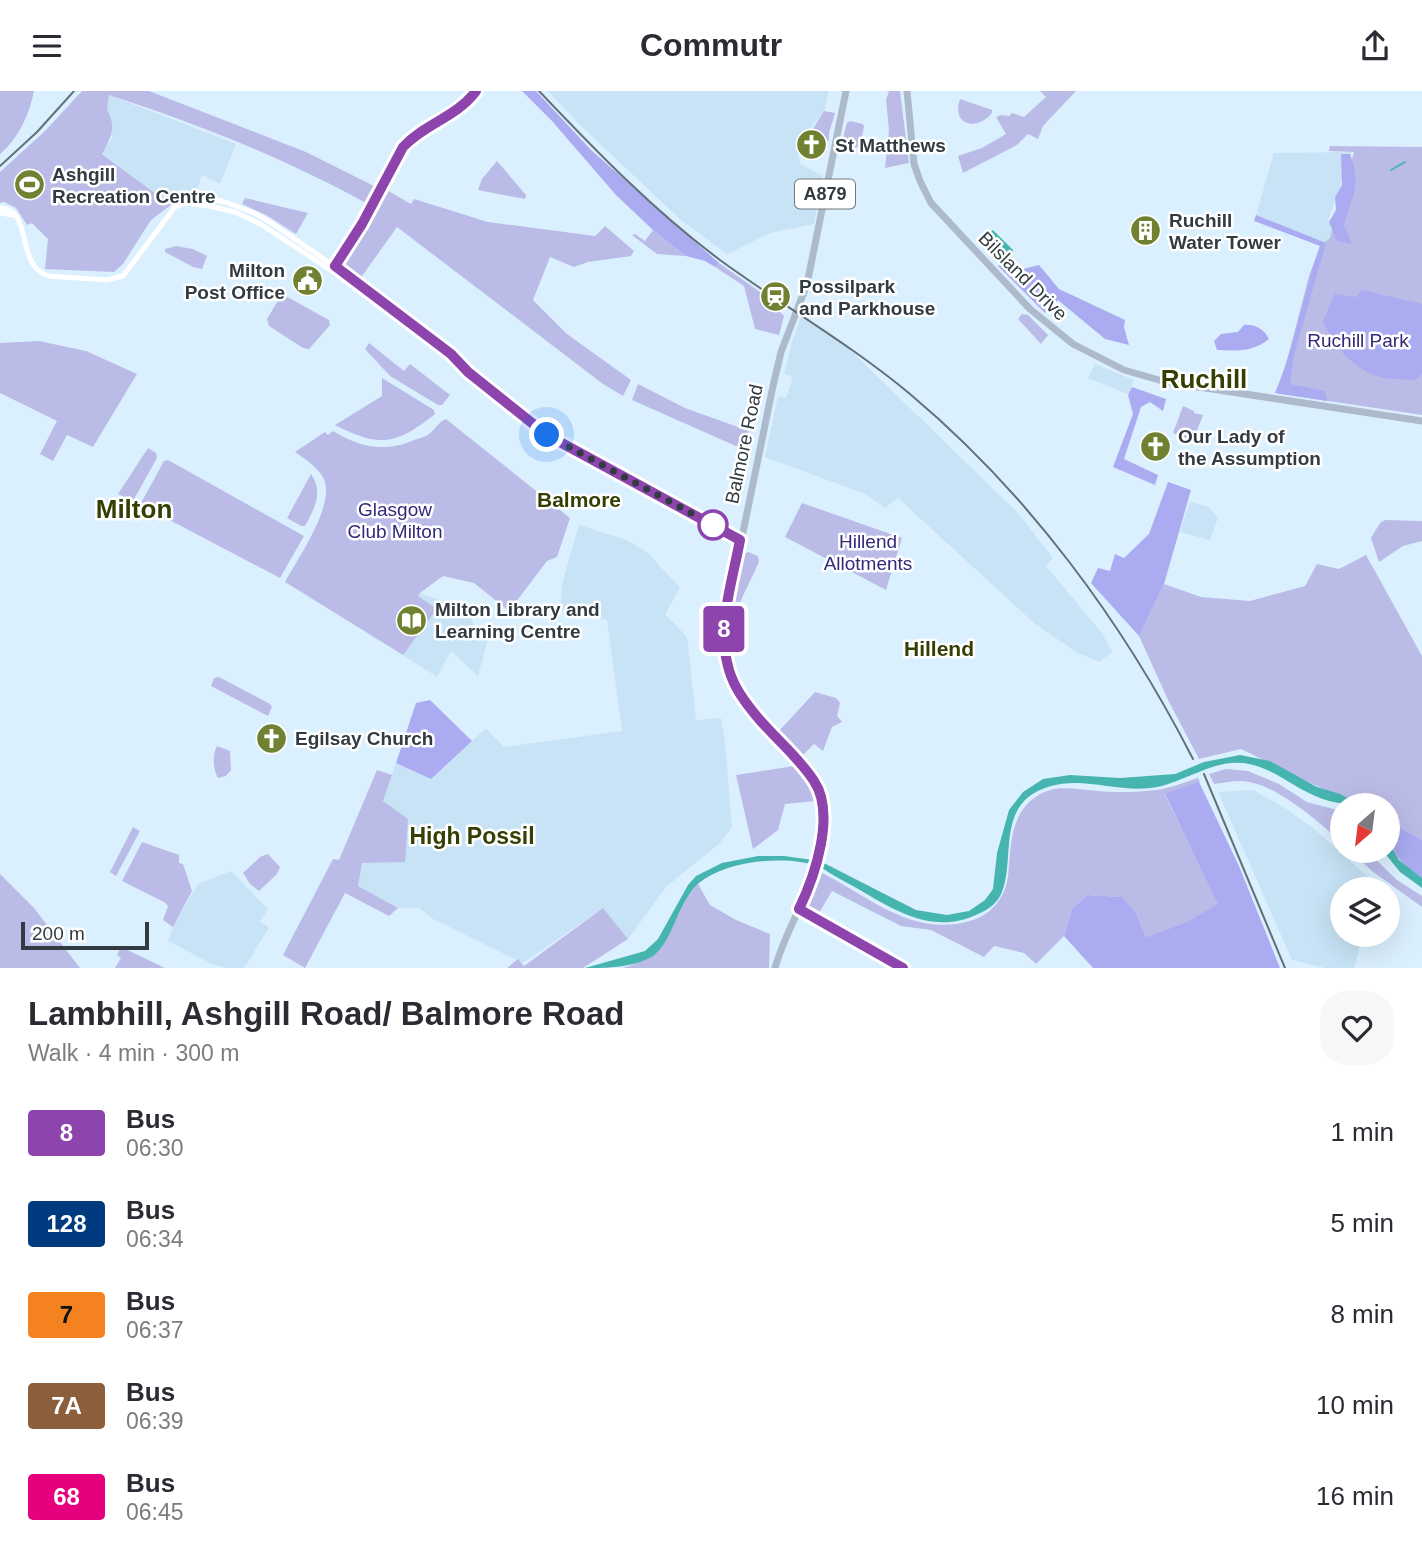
<!DOCTYPE html>
<meta charset="utf-8">
<style>
body{margin:0;font-family:Arial,sans-serif;background:#f7f7f7;color:#2b2b33;height:100vh;display:flex;flex-direction:column;font-size:26px;white-space:nowrap}
*{box-sizing:border-box;margin:0}
p{font-size:23px;color:#7c7c81}
.icon{flex:none;width:38px;height:38px;fill:none;stroke:currentColor;stroke-width:2;stroke-linecap:round;stroke-linejoin:round}
.map{position:relative;height:877px;overflow:hidden}
.panel{display:flex;flex-direction:column;background:#fff;flex:1}
.panel>*{flex:none}
.badge{padding:0 14px;border-radius:5px;font-size:24px;line-height:46px}
.needle{width:46px;rotate:208deg}
.controls{position:absolute;left:1330px;top:702px;display:grid;gap:14px}
.controls a{display:grid;place-items:center;width:70px;height:70px;border-radius:50%;background:#fff;box-shadow:0 7px 28px #0002;font-size:35px}
.scale{position:absolute;left:21px;bottom:18px;width:128px;box-sizing:border-box;padding-left:7px;border:4px solid #323b41;border-top:0;font-size:19px;line-height:24px;white-space:nowrap;color:#323b41;-webkit-text-stroke:5px #fff;paint-order:stroke}
.you{position:absolute;width:35px;height:35px;margin:-18px;border:5px solid #fff;border-radius:50%;background:#1a73e8;box-shadow:0 0 0 10px #1a73e833}
.map>.badge{position:absolute;translate:-50% -50%;box-shadow:0 0 0 4px #fff}
.round{display:grid;place-items:center;flex:none;width:74px;height:74px;border-radius:28px;background:#f7f7f7}
.overview{display:flex;align-items:center;justify-content:space-between;height:119px;padding:0 28px}
h1{font-size:33px;font-weight:600;line-height:52px}
ul{padding:0;list-style:none}
li{display:flex;align-items:center;gap:21px;height:91px;padding:0 28px}
li div{flex:1}
li b{display:block;font-size:26px}
li em{font-style:normal}
li .badge{min-width:77px;font-weight:700;text-align:center}
header{display:flex;justify-content:space-between;align-items:center;height:91px;padding:0 28px;background:#fff;font-size:32px;font-weight:600}
.map>svg:first-child{display:block}
.built{fill:#c7e3f5}
.green{fill:#babce7}
.forest{fill:#aaabf1}
.water{fill:#47b5af}
.lines{fill:none;stroke-linecap:round;stroke-linejoin:round}
.stream{stroke:#47b5af;stroke-width:2}
.minor{stroke:#fff;stroke-width:5}
.major{stroke:#adbacc;stroke-width:7}
.rail{stroke:#637078;stroke-width:2}
.line-casing{stroke:#fff;stroke-width:16}
.line{stroke:#8e44ad;stroke-width:10}
.walk{stroke:#323b41;stroke-width:7;stroke-dasharray:0 12.6}
.stop-dot{fill:#fff;stroke:#8e44ad;stroke-width:3.5}
.labels{text-anchor:middle;dominant-baseline:central;stroke-width:5;stroke-linejoin:round;paint-order:stroke}
.shield{fill:#fff;stroke:#70767a;stroke-width:2}
.shield-label{font-size:18px;font-weight:bold;fill:#323b41}
.poi-label{font-size:19px;font-weight:bold;fill:#323b41;stroke:#fff;text-anchor:start}
.street-label{font-size:19px;fill:#323b41;stroke:#fff}
.park-label{font-size:19px;fill:#332979;stroke:#fff}
.neighbourhood-label{font-size:21px;font-weight:bold;fill:#343f03;stroke:#fff}
.quarter-label{font-size:23px;font-weight:bold;fill:#343f03;stroke:#fff}
.district-label{font-size:26px;font-weight:bold;fill:#343f03;stroke:#fff}
</style>
<header><svg class="icon" aria-label="menu" viewBox="0 0 24 24"><path d="M4 6h16M4 12h16M4 18h16"/></svg>Commutr<svg class="icon" aria-label="share" viewBox="0 0 24 24"><path d="M12 15V3M7 8l5-5 5 5M5 13v7h14v-7"/></svg></header>
<div class="map">
<svg width="1422" height="877" viewBox="0 0 1422 877">
<rect width="100%" height="100%" fill="#dbf0ff"/>
<g class="built">
<polygon points="548,0 829,0 824,20 809,39 798,59 800,73 823,85 814,133 770,142 727,163 680,128 581,35"/>
<polygon points="109,4 236,53 220,93 202,84 196,101 183,103 171,114 102,62 112,47 107,19"/>
<polygon points="1352,61 1328,129 1337,150 1373,164 1325,152 1256,124 1274,62"/>
<polygon points="801,226 849,258 1018,422 1053,467 1046,475 1102,542 1112,561 1099,571 1078,562 1035,533 898,407 885,417 865,403 765,366 778,305 786,307 793,286 784,283 792,251"/>
<polygon points="1095,273 1134,289 1128,303 1088,287"/>
<polygon points="1190,411 1209,416 1218,427 1210,449 1180,441"/>
<polygon points="579,434 627,449 648,462 680,497 665,523 687,546 696,629 721,627 725,650 732,736 719,753 666,796 628,848 603,817 523,872 433,828 419,817 398,817 358,795 362,772 405,771 383,710 396,672 431,688 486,637 504,656 622,640 607,529 560,518 563,489"/>
<polygon points="420,502 456,515 471,528 481,546 488,548 478,585 451,560 437,586 403,564 436,518 418,505"/>
<polygon points="1253,699 1285,717 1313,737 1377,794 1376,798 1342,798 1342,844 1363,844 1354,877 1325,877 1292,869 1218,701"/>
<polygon points="231,780 268,818 260,830 269,837 244,877 227,877 212,873 168,850 173,836 198,793"/>
</g>
<g class="green">
<path d="M0,0H34C29,24 19,47 0,63Z"/>
<path d="M82,0H149L306,61L374,95L366,112C284,67 198,33 109,4L107,19C117,36 111,47 102,63L171,114L151,129L123,173L114,181L45,178L48,148L32,132L27,134L16,117L4,111L0,112V81L45,40Z"/>
<polygon points="887,0 900,0 909,72 885,77 889,40 886,8 889,1"/>
<polygon points="1040,0 1076,0 1043,35 1038,48 1028,43 1017,54 963,82 958,65 982,57 1006,43 996,26 1001,24 1009,25 1012,22 1024,26 1046,6"/>
<path d="M960,8L992,19V22C976,41 951,34 960,8Z"/>
<path d="M824,20L835,22C833,32 828,39 829,50L825,48L822,52L811,46V41Z"/>
<path d="M850,30L863,33L864,36L860,55C855,58 846,55 842,51L847,32Z"/>
<polygon points="1330,55 1422,56 1422,324 1275,302 1284,281 1309,185 1320,155 1330,147 1354,61 1329,60"/>
<polygon points="497,70 526,104 525,108 478,99 482,88"/>
<polygon points="385,98 411,113 414,108 488,131 595,145 605,135 634,160 631,165 588,171 574,176 550,166 533,209 567,243 631,289 623,305 603,293 397,136 360,188 342,174"/>
<polygon points="245,107 308,122 296,143 266,124 242,113"/>
<polygon points="653,139 686,165 657,163 632,144 635,143 645,150"/>
<polygon points="176,155 193,158 207,165 202,178 193,176 165,161 165,158"/>
<polygon points="719,172 760,201 784,225 779,244 755,238 744,195 715,176"/>
<polygon points="282,203 329,229 330,234 309,258 303,257 269,235 267,228"/>
<polygon points="1022,223 1028,224 1048,244 1041,253 1018,228"/>
<polygon points="39,250 86,260 137,283 93,356 67,344 53,370 40,363 57,330 0,302 0,252"/>
<polygon points="369,252 404,280 410,273 450,304 442,314 438,314 390,285 365,258"/>
<path d="M382,287L434,319L435,323C396,354 380,357 335,334L382,305Z"/>
<polygon points="638,293 685,317 749,340 745,357 738,356 632,309"/>
<polygon points="1183,315 1194,320 1194,322 1203,324 1193,350 1173,342"/>
<path d="M446,328L570,427L557,466L547,470L509,520L474,492L443,485L420,502L418,505L437,518L403,564L285,491C298,467 337,412 323,386C316,375 305,368 295,361L325,341L328,344L333,340C359,356 385,362 414,349C419,347 425,346 429,343C436,338 438,331 446,328Z"/>
<polygon points="148,357 156,362 157,367 134,408 131,409 118,403"/>
<polygon points="168,369 304,445 280,487 143,415 141,412 164,370"/>
<path d="M311,383C324,402 314,418 305,435H301L287,427Z"/>
<polygon points="802,412 902,447 886,499 785,446"/>
<polygon points="1385,429 1422,430 1422,450 1403,455 1379,471 1371,447 1380,432"/>
<polygon points="748,461 758,465 759,471 741,509 739,521 733,521 744,463"/>
<polygon points="1366,464 1422,565 1422,749 1388,730 1388,714 1361,714 1329,701 1241,658 1199,668 1169,611 1139,545 1164,493 1201,506 1250,510 1305,495 1317,473 1339,478"/>
<polygon points="219,586 270,613 272,616 268,625 211,595 214,587"/>
<polygon points="815,601 836,607 840,612 837,625 842,631 832,636 823,660 814,653 802,665 779,640"/>
<path d="M217,655L230,660L231,679L226,685L218,687C213,679 212,664 217,655Z"/>
<path d="M794,675C804,685 815,696 816,710L785,713L778,739L753,758L736,684Z"/>
<path d="M1226,678L1248,680L1279,693L1307,711L1337,719L1342,722V752C1319,731 1274,691 1241,690C1232,690 1222,692 1214,693L1209,683Z"/>
<polygon points="377,679 392,684 383,710 408,728 405,771 362,772 358,795 398,817 389,825 345,802 305,877 283,864 333,768 339,769"/>
<path d="M1198,687L1200,691L1165,704L1219,813L1186,831L1146,846L1136,822L1121,806L1087,804L1072,818L1064,845L1036,873L1024,862L994,855L984,866L931,839L901,835L832,800L816,827L801,818L815,787L822,782C872,807 914,848 973,829C992,823 1005,806 1008,786C1011,757 1009,723 1037,705C1056,692 1078,699 1099,700C1118,702 1139,701 1157,699C1171,697 1185,691 1198,687Z"/>
<polygon points="133,736 140,740 116,785 110,781"/>
<polygon points="142,751 179,764 179,772 183,773 192,800 173,836 163,829 168,815 164,811 122,790"/>
<polygon points="1350,760 1369,760 1369,762 1397,789 1422,805 1422,816 1372,780"/>
<polygon points="268,763 280,776 277,783 259,800 250,793 243,782 260,766"/>
<polygon points="0,783 34,817 80,877 0,877"/>
<path d="M698,793L710,814L736,829L770,843L769,877H622C674,864 668,826 698,793Z"/>
<polygon points="603,817 628,848 583,877 507,877 518,868 524,875"/>
<polygon points="121,856 165,877 115,877 121,867 117,864"/>
</g>
<g class="forest">
<polygon points="522,0 536,0 591,59 719,172 715,176 705,170 686,165 653,139 616,104 552,30"/>
<path d="M1341,63H1350C1362,97 1352,103 1344,134L1352,153L1337,150L1329,131L1336,119L1335,106L1342,94Z"/>
<path d="M1256,124L1326,152L1294,264L1290,293L1325,300L1327,310L1275,302C1295,255 1303,203 1320,155L1254,130Z"/>
<polygon points="1001,172 1011,181 1039,174 1059,198 1125,229 1124,236 1129,254 1105,248 1058,209 1045,222 998,175"/>
<path d="M1362,199L1422,213V283L1416,289C1404,288 1389,289 1377,285C1351,276 1333,254 1323,230L1335,203L1356,206Z"/>
<path d="M1244,234C1255,233 1264,238 1269,248C1253,261 1237,260 1217,259L1214,250L1221,243L1238,241Z"/>
<polygon points="1132,296 1166,308 1163,320 1150,311 1141,316 1124,368 1158,384 1155,394 1113,376 1133,323 1128,304"/>
<polygon points="1168,391 1191,399 1164,493 1139,545 1091,492 1098,477 1110,480 1115,463 1124,467 1149,443"/>
<polygon points="430,609 472,650 431,688 396,672 416,612"/>
<polygon points="1199,691 1239,775 1280,877 1093,877 1064,845 1072,818 1087,804 1122,806 1136,822 1146,846 1186,831 1218,813 1165,703"/>
<path d="M1388,730L1422,749V787C1397,768 1388,762 1388,730Z"/>
</g>
<g class="water">
<path d="M993,139L1013,159L1011,173C998,172 991,160 984,150L987,143Z"/>
<path d="M1240,664L1270,670L1317,696L1340,703L1360,714C1339,714 1321,709 1301,698C1283,688 1269,677 1249,673C1217,666 1187,690 1157,696C1122,703 1085,685 1051,695C996,710 1015,762 1003,798C999,811 990,818 978,823C935,844 897,821 860,799C846,791 832,784 819,775C785,764 727,769 699,792C692,798 687,807 683,814C674,830 668,854 653,865C633,877 608,877 585,877L645,860L658,848L688,794L696,785L722,772L758,765H784L820,770L916,819L947,824L969,820L985,809L993,798L997,762L1009,719L1023,701L1043,688L1070,684L1120,687L1175,683L1204,671Z"/>
<polygon points="1388,751 1399,769 1422,787 1422,797 1400,781 1383,760 1388,760"/>
</g>
<g class="lines">
<polyline class="stream" points="1391,79 1405,71"/>
<g class="minor">
<polyline points="175,116 186,112 209,115 235,121 262,134 332,180 446,266 472,283 547,344 740,449"/>
<path d="M0,117C34,118 14,173 48,185L107,189L123,185L181,108L195,105L225,111L254,122L270,131L359,192L459,271"/>
<polyline points="0,122 13,124"/>
<polyline points="799,818 903,877"/>
</g>
<g class="major">
<polyline points="907,0 914,73 920,90 931,112 1030,218 1073,253 1124,279 1166,291 1422,330"/>
<path d="M775,877C781,855 792,834 801,813C813,786 822,755 824,726C829,681 759,638 738,601C726,580 725,558 724,534L773,295L781,261L807,193L846,0"/>
</g>
<g class="rail">
<path d="M539,0C596,60 653,119 720,169C783,215 850,253 910,303C1028,402 1123,531 1193,668"/>
<polyline points="0,75 37,41 74,0"/>
<polyline points="1204,683 1285,877"/>
</g>
</g>
<g class="lines">
<defs>
<path id="line" d="M476,0C457,26 424,33 403,56L362,133L335,175L451,263L468,281L547,344L740,449C733,488 718,531 727,571C731,591 741,606 754,622C773,646 798,665 814,690C836,723 815,785 799,818L903,877"/>
</defs>
<use href="#line" class="line-casing"/>
<use href="#line" class="line"/>
<polyline class="walk" points="547,344 713,434"/>
</g>
<defs>
<symbol id="church-disc" viewBox="-11 -11 22 22"><circle r="9.5" fill="#708131" stroke="#fff"/><path d="M-1.2-6h2.4v3.5h3.3v2.4h-3.3V6h-2.4V-.1h-3.3v-2.4h3.3Z" fill="#fff"/></symbol>
<symbol id="stadium-disc" viewBox="-11 -11 22 22"><circle r="9.5" fill="#708131" stroke="#fff"/><path d="M0-5a6.5 5 0 1 0 0 10a6.5 5 0 1 0 0-10ZM-3.5-1.8h7v3.6h-7Z" fill="#fff"/></symbol>
<symbol id="building-disc" viewBox="-11 -11 22 22"><circle r="9.5" fill="#708131" stroke="#fff"/><path d="M-4-6H4V6H1V3H-1V6H-4ZM-2.5-4.3h1.7v1.8h-1.7ZM.8-4.3h1.7v1.8H.8ZM-2.5-1h1.7V.8h-1.7ZM.8-1h1.7V.8H.8Z" fill="#fff"/></symbol>
<symbol id="civic-disc" viewBox="-11 -11 22 22"><circle r="9.5" fill="#708131" stroke="#fff"/><path d="M-.6-6.5H3V-4.5H.6V-3L4-1V1h2V6H-6V1h2V-1L-.6-3ZM-1.2 2.5V6h2.4V2.5Z" fill="#fff"/></symbol>
<symbol id="station-disc" viewBox="-11 -11 22 22"><circle r="9.5" fill="#708131" stroke="#fff"/><path d="M-3-6H3Q5-6 5-4V2Q5 4 3 4L4.5 6H3L1.5 4h-3L-3 6H-4.5L-3 4Q-5 4-5 2V-4Q-5-6-3-6ZM-3.5-4v3h7v-3ZM-3.5 1v1.5H-2V1ZM2 1v1.5H3.5V1Z" fill="#fff"/></symbol>
<symbol id="library-disc" viewBox="-11 -11 22 22"><circle r="9.5" fill="#708131" stroke="#fff"/><path d="M-6-4Q-3-5.5-.7-3.5V5Q-3 3-6 4ZM6-4Q3-5.5 .7-3.5V5Q3 3 6 4Z" fill="#fff"/></symbol>
</defs>
<g fill-rule="evenodd">
<use href="#church-disc" x="794" y="36" width="35" height="35"/>
<use href="#stadium-disc" x="12" y="76" width="35" height="35"/>
<use href="#building-disc" x="1128" y="122" width="35" height="35"/>
<use href="#civic-disc" x="290" y="172" width="35" height="35"/>
<use href="#station-disc" x="758" y="188" width="35" height="35"/>
<use href="#church-disc" x="1138" y="338" width="35" height="35"/>
<use href="#library-disc" x="394" y="512" width="35" height="35"/>
<use href="#church-disc" x="254" y="630" width="35" height="35"/>
</g>
<circle class="stop-dot" cx="713" cy="434" r="14"/>
<g class="labels">
<rect class="shield" x="795" y="88.5" width="60" height="29" rx="5"/>
<g class="shield-label">
<text x="825" y="103">A879</text>
</g>
<g class="poi-label">
<text x="835" y="54">St Matthews</text>
<text x="52" y="83">Ashgill<tspan x="52" dy="22">Recreation Centre</tspan></text>
<text x="1169" y="129">Ruchill<tspan x="1169" dy="22">Water Tower</tspan></text>
<text x="285" y="179" text-anchor="end">Milton<tspan x="285" dy="22">Post Office</tspan></text>
<text x="799" y="195">Possilpark<tspan x="799" dy="22">and Parkhouse</tspan></text>
<text x="1178" y="345">Our Lady of<tspan x="1178" dy="22">the Assumption</tspan></text>
<text x="435" y="518">Milton Library and<tspan x="435" dy="22">Learning Centre</tspan></text>
<text x="295" y="647">Egilsay Church</text>
</g>
<g class="street-label">
<text transform="translate(1023 185) rotate(45)">Bilsland Drive</text>
<text transform="translate(744 353) rotate(-78)">Balmore Road</text>
</g>
<g class="park-label">
<text x="1358" y="249">Ruchill Park</text>
<text x="395" y="418">Glasgow<tspan x="395" dy="22">Club Milton</tspan></text>
<text x="868" y="450">Hillend<tspan x="868" dy="22">Allotments</tspan></text>
</g>
<g class="neighbourhood-label">
<text x="579" y="408">Balmore</text>
<text x="939" y="557">Hillend</text>
</g>
<g class="quarter-label">
<text x="472" y="745">High Possil</text>
</g>
<g class="district-label">
<text x="1204" y="288">Ruchill</text>
<text x="134" y="418">Milton</text>
</g>
</g>
</svg>
<div class="controls">
<a><svg class="needle" viewBox="-14 -14 28 28"><path d="M0-13l5 13h-10z" fill="#e53935"/><path d="M0 13l5-13h-10z" fill="#7c7c81"/></svg></a>
<a><svg class="icon" aria-label="layers" viewBox="0 0 24 24"><path d="M12 4l9 5-9 5-9-5zM3 14l9 5 9-5"/></svg></a>
</div>
<div class="scale">200 m</div>
<div class="you" style="left:547px;top:344px"></div>
<b class="badge" style="left:724px;top:538px;background:#8e44ad;color:#fff">8</b>
</div>
<section class="panel">
<div class="overview"><div><h1>Lambhill, Ashgill Road/ Balmore Road</h1><p>Walk · 4 min · 300 m</p></div><a class="round"><svg class="icon" aria-label="heart" viewBox="0 0 24 24"><path d="M12 20l-8-8c-3-5 5-10 8-4 3-6 11-1 8 4z"/></svg></a></div>
<ul>
<li><span class="badge" style="background:#8e44ad;color:#fff">8</span><div><b>Bus</b><p>06:30</p></div><em>1 min</em></li>
<li><span class="badge" style="background:#003b80;color:#fff">128</span><div><b>Bus</b><p>06:34</p></div><em>5 min</em></li>
<li><span class="badge" style="background:#f58220;color:#111">7</span><div><b>Bus</b><p>06:37</p></div><em>8 min</em></li>
<li><span class="badge" style="background:#8b5e3c;color:#fff">7A</span><div><b>Bus</b><p>06:39</p></div><em>10 min</em></li>
<li><span class="badge" style="background:#e6007e;color:#fff">68</span><div><b>Bus</b><p>06:45</p></div><em>16 min</em></li>
</ul>
</section>
